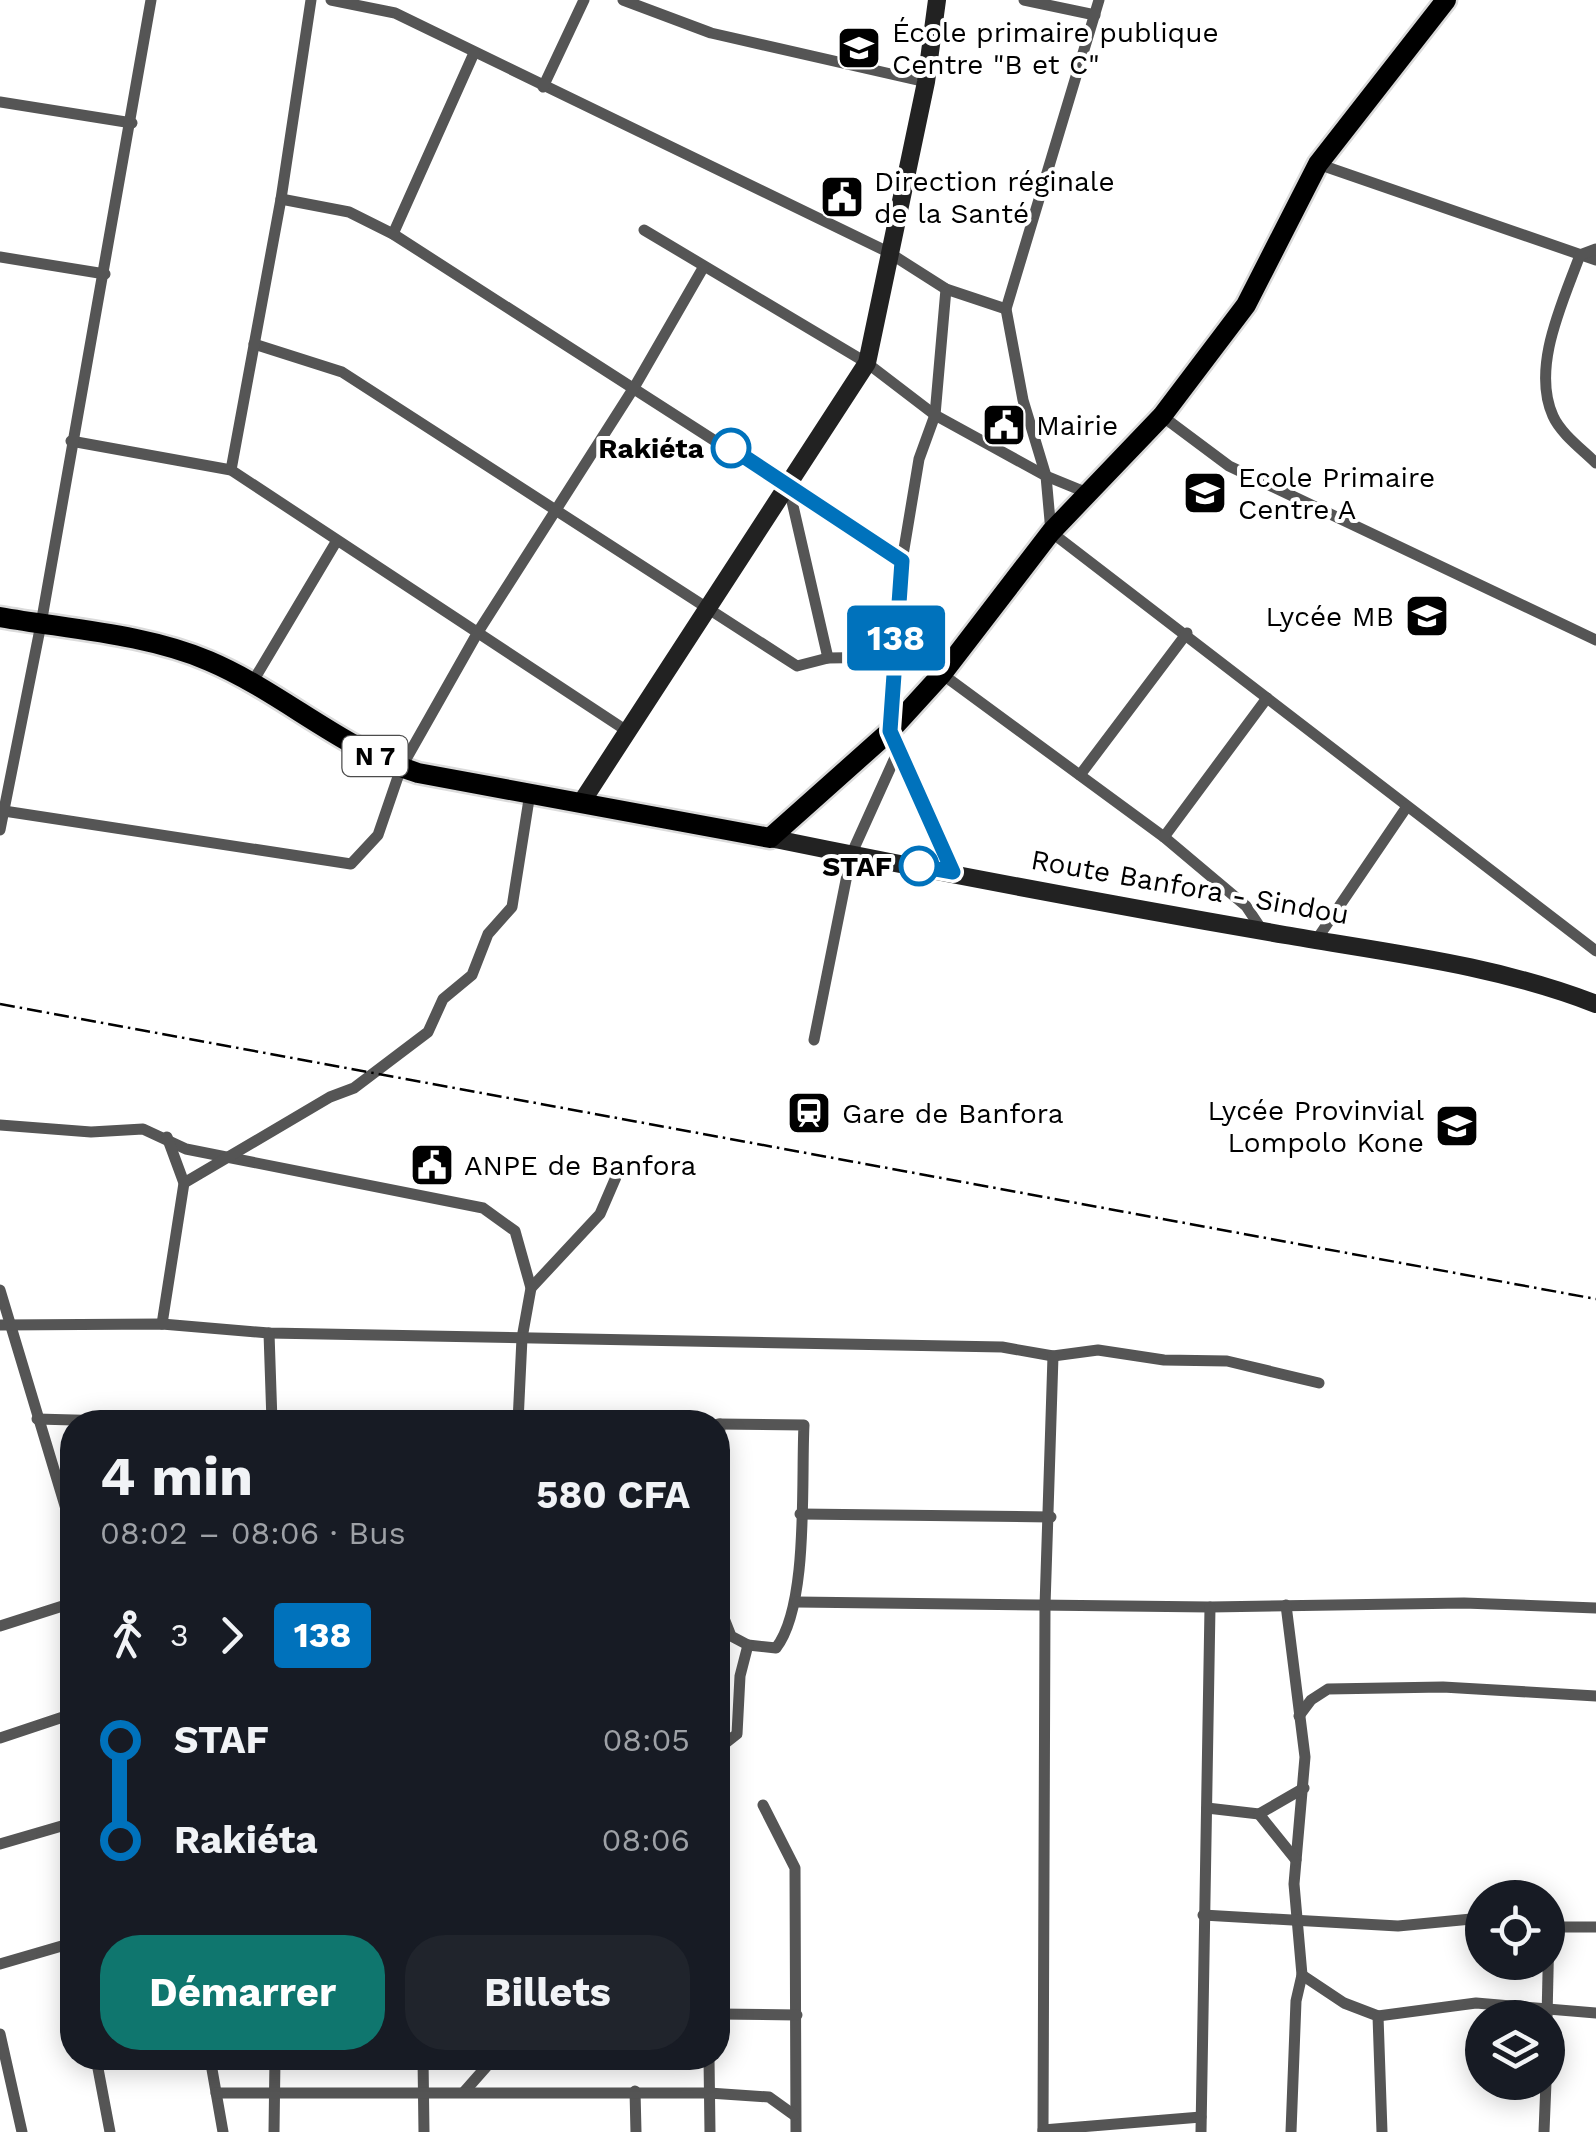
<!DOCTYPE html>
<html lang="fr">
<meta charset="utf-8">
<style>
body{margin:0;font-family:"Work Sans",sans-serif;background:#20242c;color:#f1f3f6;height:100vh;display:flex;flex-direction:column;font-size:38px;white-space:nowrap}
*{box-sizing:border-box;margin:0}
p{font-size:32px;color:#9ea1a6}
.icon{flex:none;width:55px;height:55px;fill:none;stroke:currentColor;stroke-width:2;stroke-linecap:round;stroke-linejoin:round}
.map{position:relative;flex:1;overflow:hidden}
.drawer{position:absolute;left:60px;top:1410px;width:670px;height:660px;display:flex;flex-direction:column;background:#171b24;border-radius:40px;box-shadow:0 5px 25px #0003}
.drawer>*{flex:none}
.badge{padding:0 20px;border-radius:8px;font-size:35px;line-height:65px}
.buttons{position:absolute;left:1465px;top:1880px;display:grid;gap:20px}
.buttons a{display:grid;place-items:center;width:100px;height:100px;border-radius:50%;background:#171b24;box-shadow:0 5px 25px #0003;font-size:50px}
.map>.badge{position:absolute;translate:-50% -50%;box-shadow:0 0 0 5px #fff}
.legs{display:flex;align-items:center;gap:15px;height:110px;padding:0 40px;font-size:32px}
.legs p{margin-inline-start:auto}
.summary{display:flex;align-items:center;justify-content:space-between;height:170px;padding:0 40px}
h1{font-size:55px;font-weight:700;line-height:75px}
.action{display:flex;gap:20px;margin-top:auto;padding:20px 40px}
.action a{flex:1;height:115px;border-radius:40px;background:#0f766e;color:#fff;font-size:40px;font-weight:700;line-height:115px;text-align:center}
.action a+a{background:#20242c;color:#f1f3f6}
ul{padding:0 40px;list-style:none}
li{display:flex;align-items:center;gap:35px;height:100px;font-size:38px}
li i{display:grid;place-items:center;width:15px;height:100%;margin:0 12px;background:currentColor}
li i::after{content:'';width:25px;height:25px;margin:-12px;border:8px solid;border-radius:50%;background:#171b24}
li p{margin-inline-start:auto}
li:first-child i{background:linear-gradient(#0000 50%,currentColor 0)}
li:last-child i{background:linear-gradient(currentColor 50%,#0000 0)}
.map>svg:first-child{display:block}
.lines{fill:none;stroke-linecap:round;stroke-linejoin:round}
.trunk-casing{stroke:#dbdbdb;stroke-width:25}
.minor{stroke:#555;stroke-width:11}
.secondary{stroke:#222;stroke-width:18}
.trunk{stroke:#000;stroke-width:20}
.rail{stroke:#000;stroke-width:2.5;stroke-dasharray:15 5 2.5 5;stroke-linecap:butt}
.line-1-casing{stroke:#fff;stroke-width:22}
.line-1{stroke:#0072bc;stroke-width:15}
.stop-1-dot{fill:#fff;stroke:#0072bc;stroke-width:5}
.labels{text-anchor:middle;dominant-baseline:central;stroke-width:8;stroke-linejoin:round;paint-order:stroke}
.shield{fill:#fff;stroke:#4c4c4c;stroke-width:2.5}
.shield-label{font-size:25px;font-weight:bold;fill:#000}
.poi-label{font-size:28px;fill:#000;stroke:#fff;text-anchor:start}
.stop-label{font-size:28px;font-weight:bold;fill:#000;stroke:#fff;text-anchor:end}
.street-label{font-size:28px;fill:#000;stroke:#fff}
</style>
<div class="map">
<svg width="1596" height="2132" viewBox="0 0 1596 2132">
<rect width="100%" height="100%" fill="#fff"/>
<g class="lines">
<defs>
<path id="trunk" d="M0,617C68,629 146,634 209,661C282,692 341,749 418,773L770,838L890,731L942,674L1051,532L1162,416L1246,305L1318,164L1446,0"/>
</defs>
<use href="#trunk" class="trunk-casing"/>
<g class="minor">
<polyline points="331,0 395,13 888,252 946,289 1006,309"/>
<polyline points="623,0 711,33 926,82"/>
<polyline points="1024,0 1095,15"/>
<polyline points="1099,0 1006,309 1023,400 1046,476 1051,532 1596,951"/>
<polyline points="543,87 584,0"/>
<polyline points="0,102 132,123"/>
<polyline points="1318,164 1596,260"/>
<polyline points="281,199 349,212 393,234 902,561"/>
<polyline points="644,230 867,363 935,415 1046,476 1090,494"/>
<polyline points="393,234 474,53"/>
<path d="M1596,249L1580,255C1563,302 1531,367 1553,416C1561,434 1583,450 1596,463"/>
<polyline points="0,257 105,274"/>
<polyline points="946,289 935,415 919,459 902,561 890,731 953,871"/>
<polyline points="254,344 342,372 797,666 828,658 894,657"/>
<polyline points="1162,416 1229,466 1596,640"/>
<polyline points="71,441 231,470 627,731"/>
<polyline points="231,470 281,199 311,0"/>
<polyline points="788,484 828,658"/>
<polyline points="942,674 1164,837 1246,906 1262,930"/>
<polyline points="252,683 336,542"/>
<polyline points="1080,775 1187,633"/>
<polyline points="4,811 351,864 378,835 401,768 478,632 635,386 703,268"/>
<polyline points="0,830 41,624 151,0"/>
<polyline points="1164,837 1267,698"/>
<polyline points="1317,939 1406,808"/>
<polyline points="814,1040 851,855 898,751"/>
<polyline points="0,1125 91,1132 143,1129 186,1149 483,1208 515,1231 531,1288 522,1338 518,1422"/>
<polyline points="184,1183 330,1097 354,1088 428,1032 443,999 472,975 488,934 512,907 530,793"/>
<polyline points="531,1288 600,1214 616,1177"/>
<polyline points="0,1290 72,1529"/>
<polyline points="162,1324 184,1183 167,1137"/>
<polyline points="0,1325 162,1324 269,1333 1002,1347 1053,1356 1098,1350 1164,1360 1227,1361 1319,1383"/>
<polyline points="269,1333 272,1422"/>
<polyline points="37,1419 147,1422"/>
<path d="M718,1424L804,1425C801,1482 809,1606 776,1648L748,1645L740,1676L737,1734L718,1749"/>
<polyline points="718,1491 720,1424"/>
<polyline points="800,1514 1051,1517"/>
<polyline points="797,1602 1210,1607 1464,1603 1596,1608"/>
<polyline points="718,1603 731,1636 748,1645"/>
<polyline points="1286,1605 1305,1757 1294,1884 1302,1975 1296,2001 1291,2132"/>
<polyline points="0,1626 72,1603"/>
<polyline points="1299,1716 1311,1700 1328,1689 1443,1687 1596,1696"/>
<polyline points="0,1738 72,1714"/>
<polyline points="718,1745 718,1800"/>
<polyline points="763,1805 795,1868 796,2132"/>
<polyline points="1207,1808 1259,1814 1304,1788"/>
<polyline points="1259,1814 1296,1860"/>
<polyline points="0,1844 72,1823"/>
<polyline points="1203,1915 1398,1926 1482,1918"/>
<polyline points="1548,1927 1596,1927"/>
<polyline points="0,1964 72,1943"/>
<polyline points="1302,1975 1344,2003 1378,2016 1382,2132"/>
<polyline points="718,2014 797,2015"/>
<polyline points="1378,2016 1476,2003 1596,2013"/>
<polyline points="1547,2018 1549,1928"/>
<polyline points="0,2034 22,2132"/>
<polyline points="96,2058 110,2132"/>
<polyline points="210,2058 223,2132"/>
<polyline points="423,2058 424,2132"/>
<polyline points="709,2058 710,2132"/>
<polyline points="635,2091 636,2132"/>
<polyline points="464,2092 494,2058"/>
<polyline points="216,2093 709,2093 769,2097 794,2115"/>
<polyline points="1043,2130 1201,2117"/>
<polyline points="274,2132 275,2058"/>
<polyline points="1043,2132 1045,1606 1053,1356"/>
<polyline points="1201,2132 1210,1607"/>
<polyline points="1544,2132 1546,2082"/>
</g>
<g class="secondary">
<polyline points="581,803 867,363 926,82 937,0"/>
<path d="M770,838C941,873 1113,905 1285,935C1390,953 1496,965 1596,1004"/>
</g>
<use href="#trunk" class="trunk"/>
<polyline class="rail" points="0,1004 1596,1299"/>
</g>
<g class="lines">
<defs>
<polyline id="line-1" points="731,448 902,561 890,731 953,872 919,866"/>
</defs>
<use href="#line-1" class="line-1-casing"/>
<use href="#line-1" class="line-1"/>
</g>
<defs>
<symbol id="school-square" viewBox="-11 -11 22 22"><rect x="-9" y="-9" width="18" height="18" rx="4" fill="#000" stroke="#fff"/><path d="M0-5L7-2L0 1L-7-2ZM-4 1L0 2.5L4 1V4Q0 6-4 4Z" fill="#fff"/></symbol>
<symbol id="civic-square" viewBox="-11 -11 22 22"><rect x="-9" y="-9" width="18" height="18" rx="4" fill="#000" stroke="#fff"/><path d="M-.6-6.5H3V-4.5H.6V-3L4-1V1h2V6H-6V1h2V-1L-.6-3ZM-1.2 2.5V6h2.4V2.5Z" fill="#fff"/></symbol>
<symbol id="station-square" viewBox="-11 -11 22 22"><rect x="-9" y="-9" width="18" height="18" rx="4" fill="#000" stroke="#fff"/><path d="M-3-6H3Q5-6 5-4V2Q5 4 3 4L4.5 6H3L1.5 4h-3L-3 6H-4.5L-3 4Q-5 4-5 2V-4Q-5-6-3-6ZM-3.5-4v3h7v-3ZM-3.5 1v1.5H-2V1ZM2 1v1.5H3.5V1Z" fill="#fff"/></symbol>
</defs>
<g fill-rule="evenodd">
<use href="#school-square" x="834" y="23" width="50" height="50"/>
<use href="#civic-square" x="817" y="172" width="50" height="50"/>
<use href="#civic-square" x="979" y="400" width="50" height="50"/>
<use href="#school-square" x="1180" y="468" width="50" height="50"/>
<use href="#school-square" x="1402" y="591" width="50" height="50"/>
<use href="#station-square" x="784" y="1088" width="50" height="50"/>
<use href="#school-square" x="1432" y="1101" width="50" height="50"/>
<use href="#civic-square" x="407" y="1140" width="50" height="50"/>
</g>
<g class="stop-1-dot">
<circle cx="731" cy="448" r="18"/>
<circle cx="919" cy="866" r="18"/>
</g>
<g class="labels">
<rect class="shield" x="342.5" y="736" width="65" height="40" rx="8"/>
<g class="shield-label">
<text x="375" y="756">N 7</text>
</g>
<g class="poi-label">
<text x="892" y="32">École primaire publique<tspan x="892" dy="32">Centre "B et C"</tspan></text>
<text x="874" y="181">Direction réginale<tspan x="874" dy="32">de la Santé</tspan></text>
<text x="1036" y="425">Mairie</text>
<text x="1238" y="477">Ecole Primaire<tspan x="1238" dy="32">Centre A</tspan></text>
<text x="1394" y="616" text-anchor="end">Lycée MB</text>
<text x="1424" y="1110" text-anchor="end">Lycée Provinvial<tspan x="1424" dy="32">Lompolo Kone</tspan></text>
<text x="842" y="1113">Gare de Banfora</text>
<text x="464" y="1165">ANPE de Banfora</text>
</g>
<g class="stop-label">
<text x="704" y="448">Rakiéta</text>
<text x="892" y="866">STAF</text>
</g>
<g class="street-label">
<text transform="translate(1190 887) rotate(10)">Route Banfora - Sindou</text>
</g>
</g>
</svg>
<div class="buttons">
<a><svg class="icon" aria-label="locate" viewBox="0 0 24 24"><circle cx="12" cy="12" r="6"/><path d="M12 2v4M12 18v4M2 12h4M18 12h4"/></svg></a>
<a><svg class="icon" aria-label="layers" viewBox="0 0 24 24"><path d="M12 4l9 5-9 5-9-5zM3 14l9 5 9-5"/></svg></a>
</div>
<b class="badge" style="left:896px;top:638px;background:#0072bc;color:#fff">138</b>
<section class="drawer">
<div class="summary"><div><h1>4 min</h1><p>08:02 – 08:06 · Bus</p></div><b>580 CFA</b></div>
<div class="legs"><svg class="icon" aria-label="walk" viewBox="0 0 24 24"><circle cx="13" cy="4" r="2"/><path d="M13 8l-2 6 4 7M11 14l-3 7M7 12l3-4h3l4 4"/></svg>3<svg class="icon" aria-label="forward" viewBox="0 0 24 24"><path d="M9 5l7 7-7 7"/></svg><b class="badge" style="background:#0072bc;color:#fff">138</b></div>
<ul>
<li><i style="color:#0072bc"></i><b>STAF</b><p>08:05</p></li>
<li><i style="color:#0072bc"></i><b>Rakiéta</b><p>08:06</p></li>
</ul>
<div class="action"><a>Démarrer</a><a>Billets</a></div>
</section>
</div>
